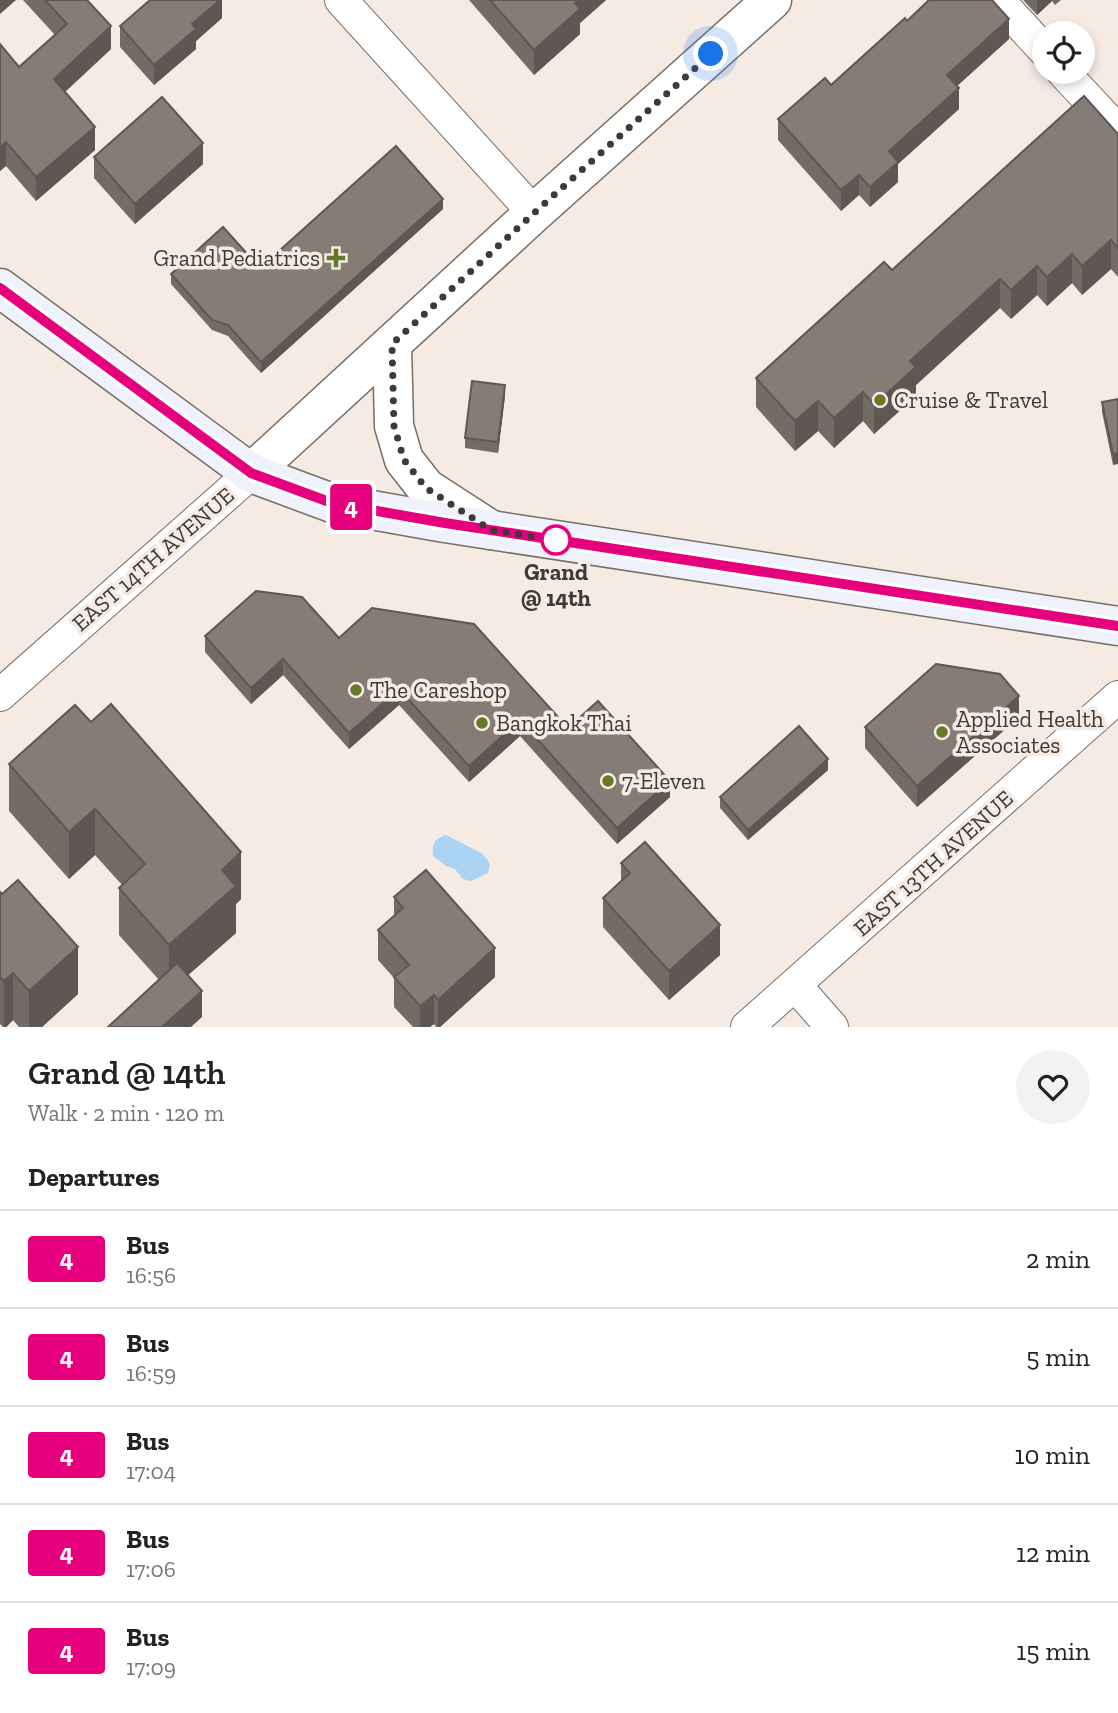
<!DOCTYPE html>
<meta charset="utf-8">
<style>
body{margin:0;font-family:"Zilla Slab",serif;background:#f2f2f2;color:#222;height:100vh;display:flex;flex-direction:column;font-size:26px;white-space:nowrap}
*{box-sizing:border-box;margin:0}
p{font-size:23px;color:#767676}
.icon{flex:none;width:38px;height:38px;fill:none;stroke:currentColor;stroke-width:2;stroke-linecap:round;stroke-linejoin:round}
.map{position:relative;height:1027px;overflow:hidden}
.sheet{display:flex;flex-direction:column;background:#fff;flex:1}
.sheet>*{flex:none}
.badge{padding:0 14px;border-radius:5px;font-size:24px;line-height:46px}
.controls{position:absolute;left:1032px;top:21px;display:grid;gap:14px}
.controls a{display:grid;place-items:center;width:63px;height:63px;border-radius:50%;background:#fff;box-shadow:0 4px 10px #0003;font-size:35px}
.you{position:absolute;width:35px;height:35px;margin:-18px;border:5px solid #fff;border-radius:50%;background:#1a73e8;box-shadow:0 0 0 10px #1a73e833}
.map>.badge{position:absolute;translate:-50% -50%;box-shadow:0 0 0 4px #fff}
h2{padding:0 28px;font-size:26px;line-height:63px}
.round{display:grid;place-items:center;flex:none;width:74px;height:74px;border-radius:37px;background:#f2f2f2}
.head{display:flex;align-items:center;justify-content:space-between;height:119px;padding:0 28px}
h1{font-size:33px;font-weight:600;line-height:52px}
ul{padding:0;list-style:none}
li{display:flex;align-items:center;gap:21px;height:98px;padding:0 28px;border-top:2px solid #e0e0e0}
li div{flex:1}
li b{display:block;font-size:26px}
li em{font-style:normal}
li .badge{min-width:77px;font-weight:700;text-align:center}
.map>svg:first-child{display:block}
.water{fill:#abd3f3}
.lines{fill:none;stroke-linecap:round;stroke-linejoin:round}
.minor-casing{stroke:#776e67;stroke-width:34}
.tertiary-casing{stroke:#776e67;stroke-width:41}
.secondary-casing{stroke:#776e67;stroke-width:41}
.minor{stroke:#fff;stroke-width:32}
.tertiary{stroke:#fff;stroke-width:38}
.secondary{stroke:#eff1fb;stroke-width:38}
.wall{fill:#736b65}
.shaded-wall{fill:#5e5753}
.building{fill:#867c76;stroke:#5e5753;stroke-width:2}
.line-casing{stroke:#fff;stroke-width:16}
.line{stroke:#e6007e;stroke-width:10}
.walk{stroke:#3e3a37;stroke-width:7;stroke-dasharray:0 12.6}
.poi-dot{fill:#667928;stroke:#f5ebe3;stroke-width:2.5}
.stop-dot{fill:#fff;stroke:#e6007e;stroke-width:3.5}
.labels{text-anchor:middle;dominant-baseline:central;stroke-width:7;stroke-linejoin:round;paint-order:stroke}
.poi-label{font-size:23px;fill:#3e3a37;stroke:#f5ebe3;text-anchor:start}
.street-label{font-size:23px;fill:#3e3a37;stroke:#f5ebe3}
.stop-label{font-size:23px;font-weight:bold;fill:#3e3a37;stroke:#f5ebe3}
</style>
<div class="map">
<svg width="1118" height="1027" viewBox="0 0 1118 1027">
<rect width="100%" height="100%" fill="#f5ebe3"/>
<path class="water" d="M446,835L483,854L490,864L488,873L471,881L463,879L455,869L446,866L433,856C432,844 434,839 446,835Z"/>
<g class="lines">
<defs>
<g id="minor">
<polyline points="341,0 534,213"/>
<polyline points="998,0 1045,51"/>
<polyline points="1063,72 1118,131"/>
<polyline points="0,695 251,473"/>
<polyline points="795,985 832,1027"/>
<polyline points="747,1027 1118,697"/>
</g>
<g id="tertiary">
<polyline points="392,344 394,426 404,460 426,488 491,530"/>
<polyline points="251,473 534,213 772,0"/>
</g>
<polyline id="secondary" points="0,288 251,473 332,503 445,523 1118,626"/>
</defs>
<use href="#minor" class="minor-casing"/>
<use href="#tertiary" class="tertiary-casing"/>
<use href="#secondary" class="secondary-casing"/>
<use href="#minor" class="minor"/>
<use href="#tertiary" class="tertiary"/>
<use href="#secondary" class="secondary"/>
</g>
<g class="wall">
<polygon points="23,0 87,0 111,49 65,92 95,150 36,201 6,166 0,171 0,44 19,67 55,35"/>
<polygon points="222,0 222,18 196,41 196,49 154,85 120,47 120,26"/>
<polygon points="469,0 606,0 580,23 580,34 534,75"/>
<polygon points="1023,0 1061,0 1055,5 1052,1 1037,15"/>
<polygon points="907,21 1009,39 957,86 959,109 898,164 898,182 870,207 859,195 841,211 778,140 778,119 831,85"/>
<polygon points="1118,134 1118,277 1111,269 1082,295 1072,283 1047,306 1037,295 1011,319 1000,308 916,385 916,396 874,434 863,421 834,448 818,431 795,451 756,407 756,378 892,270"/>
<polygon points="94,157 203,164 135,224 94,178"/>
<polygon points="443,209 261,373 228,336 212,330 171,284 171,274 260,268"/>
<polygon points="505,396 498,453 465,448 465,438"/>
<polygon points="1118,399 1113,465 1102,412 1102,402"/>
<polygon points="205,636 339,638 568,728 670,797 617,844 520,736 469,782 399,705 349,749 283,675 251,704 205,652"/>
<polygon points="75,705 241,899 236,904 236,933 188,975 202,1017 159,980 119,935 119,888 122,885 95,855 69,879 9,811 9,764"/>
<polygon points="1019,717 917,807 865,748 865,727"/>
<polygon points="828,770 748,840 720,808 720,797"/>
<polygon points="621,863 720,955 669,1000 603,927 603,898 621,881"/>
<polygon points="0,892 78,994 42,1027 19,1027 13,1020 6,1027 3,1027 0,1024"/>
<polygon points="394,897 495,977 440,1027 436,1027 434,1024 430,1027 413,1027 394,1007 394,978 378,960 378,930 394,916"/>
</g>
<g class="shaded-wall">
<polygon points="0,0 16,0 0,14"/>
<polygon points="220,0 222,0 222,18 196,41 196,49 154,85 154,65 192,24"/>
<polygon points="578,0 606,0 580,23 580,34 534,75 534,50"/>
<polygon points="1037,0 1052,0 1052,1 1037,15"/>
<polygon points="1009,19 1009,39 947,95 947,75"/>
<polygon points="111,26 111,49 54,102 54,79"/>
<polygon points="959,88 959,109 898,164 898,182 870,207 870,187 889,151"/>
<polygon points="95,127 95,150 36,201 36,177"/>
<polygon points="6,142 6,166 0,171 0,148"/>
<polygon points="203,143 203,164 135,224 135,204"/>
<polygon points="859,175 859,195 841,211 841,190"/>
<polygon points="443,199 443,209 261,373 261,362"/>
<polygon points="1111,240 1111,269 1082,295 1082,266"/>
<polygon points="1072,254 1072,283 1047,306 1047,277"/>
<polygon points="1037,266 1037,295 1011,319 1011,290"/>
<polygon points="1000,279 1000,308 916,385 916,396 874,434 874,405 910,361"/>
<polygon points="505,385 505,396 498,453 498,442"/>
<polygon points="863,392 863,421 834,448 834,418"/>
<polygon points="818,401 818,431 795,451 795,421"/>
<polygon points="1118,453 1118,464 1113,465 1113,454"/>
<polygon points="283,659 283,675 251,704 251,688"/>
<polygon points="399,689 399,705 349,749 349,733"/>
<polygon points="1019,696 1019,717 917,807 917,786"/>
<polygon points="520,720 520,736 469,782 469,766"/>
<polygon points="828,759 828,770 748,840 748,830"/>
<polygon points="670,781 670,797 617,844 617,828"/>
<polygon points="95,809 95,855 69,879 69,832"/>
<polygon points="241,852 241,899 236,904 236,933 169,992 169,945 222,870"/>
<polygon points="720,925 720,955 669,1000 669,971"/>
<polygon points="78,947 78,994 42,1027 29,1027 29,991"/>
<polygon points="495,948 495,977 440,1027 438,1027 438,1000"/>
<polygon points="13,973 13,1020 6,1027 4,1027 4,981"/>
<polygon points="202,991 202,1017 191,1027 162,1027"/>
<polygon points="434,995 434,1024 430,1027 420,1027 420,1006"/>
</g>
<g class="building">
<polygon points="45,0 87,0 111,26 54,79 95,127 36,177 6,142 0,148 0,44 19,67 67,24"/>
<polygon points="150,0 220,0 192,24 196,29 154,65 120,26"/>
<polygon points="490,0 578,0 575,3 580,9 534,50"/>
<polygon points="929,0 992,0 1009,19 947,75 959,88 889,151 898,162 870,187 859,175 841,190 778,119 825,78 831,85 905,18 907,21"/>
<polygon points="1084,96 1118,134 1118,248 1111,240 1082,266 1072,254 1047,277 1037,266 1011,290 1000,279 910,361 916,367 874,405 863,392 834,418 818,401 795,421 756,378 884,262 892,270"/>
<polygon points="162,97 203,143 135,204 94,157"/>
<polygon points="396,146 443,199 261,362 228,325 212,320 171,274 223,227 260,268"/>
<polygon points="472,381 505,385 498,442 465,438"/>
<polygon points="1118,399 1118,453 1113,454 1102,402"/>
<polygon points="256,591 302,597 339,638 372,608 474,624 568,728 598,701 670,781 617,828 520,720 469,766 399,689 349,733 283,659 251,688 205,636"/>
<polygon points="936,664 1000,674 1019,696 917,786 865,727"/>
<polygon points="111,704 241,852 222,870 236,886 169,945 119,888 145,864 95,809 69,832 9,764 75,705 91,722"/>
<polygon points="799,726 828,759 748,830 720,797"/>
<polygon points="645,842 720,925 669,971 603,898 630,873 621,863"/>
<polygon points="426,870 495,948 438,1000 434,995 420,1006 394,977 409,965 378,930 403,908 394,897"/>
<polygon points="18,880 78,947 29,991 13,973 4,981 0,977 0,892 2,894"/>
<polygon points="177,963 202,991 162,1027 108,1027"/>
</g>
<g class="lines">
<defs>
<polyline id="line" points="0,288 251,473 332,503 445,523 1118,626"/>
</defs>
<use href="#line" class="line-casing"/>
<use href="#line" class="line"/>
<polyline class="walk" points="556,540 491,530 426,488 404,460 394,426 392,344 534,213 711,54"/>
</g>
<g class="poi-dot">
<path d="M332.5 247.5h7v7h7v7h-7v7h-7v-7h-7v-7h7z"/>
<circle cx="880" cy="400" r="7"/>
<circle cx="356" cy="690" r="7"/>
<circle cx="482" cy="723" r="7"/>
<circle cx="942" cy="732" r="7"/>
<circle cx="608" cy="781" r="7"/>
</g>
<circle class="stop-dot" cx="556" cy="540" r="14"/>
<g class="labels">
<g class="poi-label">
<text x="320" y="258" text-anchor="end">Grand Pediatrics</text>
<text x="894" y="400">Cruise &amp; Travel</text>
<text x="370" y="690">The Careshop</text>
<text x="956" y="719">Applied Health<tspan x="956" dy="26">Associates</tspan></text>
<text x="496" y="723">Bangkok Thai</text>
<text x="622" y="781">7-Eleven</text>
</g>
<g class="street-label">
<text transform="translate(153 559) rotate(-41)">EAST 14TH AVENUE</text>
<text transform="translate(933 863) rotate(-42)">EAST 13TH AVENUE</text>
</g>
<g class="stop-label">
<text x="556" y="572">Grand<tspan x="556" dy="26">@ 14th</tspan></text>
</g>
</g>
</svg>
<div class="controls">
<a><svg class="icon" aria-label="locate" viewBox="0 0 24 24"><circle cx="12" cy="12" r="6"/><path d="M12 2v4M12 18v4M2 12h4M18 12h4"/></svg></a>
</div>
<div class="you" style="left:711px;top:54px"></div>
<b class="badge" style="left:351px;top:507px;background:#e6007e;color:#fff">4</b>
</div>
<section class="sheet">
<div class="head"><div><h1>Grand @ 14th</h1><p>Walk · 2 min · 120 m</p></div><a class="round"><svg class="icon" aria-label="heart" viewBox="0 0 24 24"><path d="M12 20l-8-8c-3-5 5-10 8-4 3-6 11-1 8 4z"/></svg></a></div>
<h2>Departures</h2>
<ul>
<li><span class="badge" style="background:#e6007e;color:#fff">4</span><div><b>Bus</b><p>16:56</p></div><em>2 min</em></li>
<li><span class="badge" style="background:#e6007e;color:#fff">4</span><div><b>Bus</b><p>16:59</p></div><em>5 min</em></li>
<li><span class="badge" style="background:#e6007e;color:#fff">4</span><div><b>Bus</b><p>17:04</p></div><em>10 min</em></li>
<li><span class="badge" style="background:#e6007e;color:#fff">4</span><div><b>Bus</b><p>17:06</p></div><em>12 min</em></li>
<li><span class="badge" style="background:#e6007e;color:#fff">4</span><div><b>Bus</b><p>17:09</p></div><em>15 min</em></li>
</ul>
</section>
